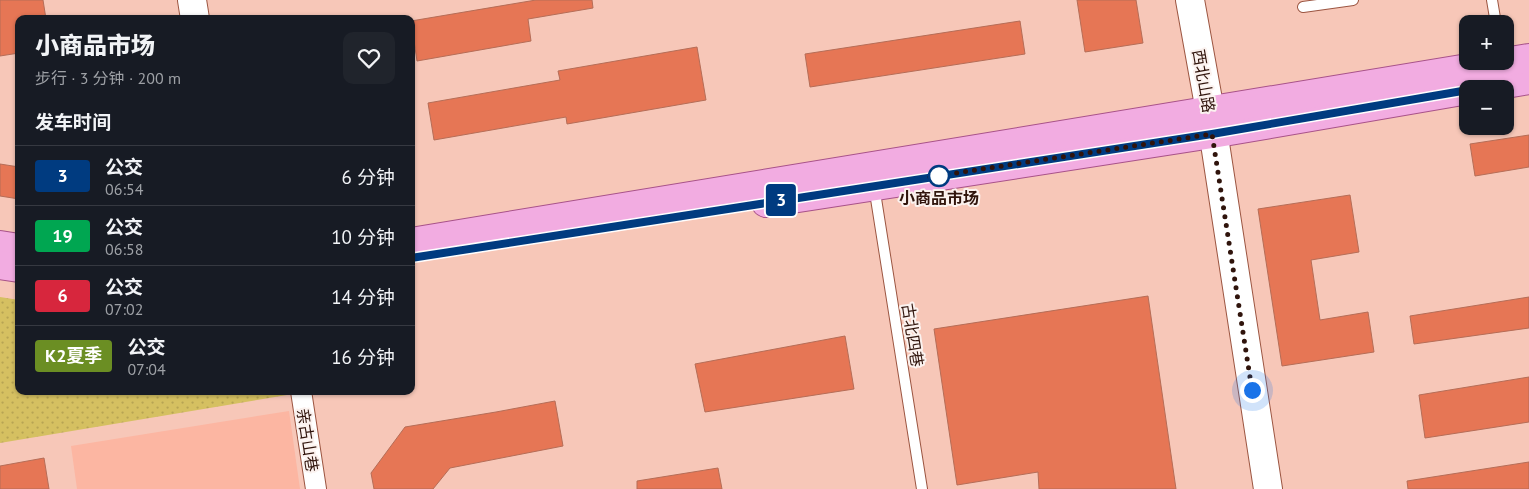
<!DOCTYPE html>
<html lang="zh">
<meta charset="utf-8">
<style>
body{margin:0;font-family:"PT Sans","Noto Sans SC",sans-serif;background:#20242c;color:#f1f3f6;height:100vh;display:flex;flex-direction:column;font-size:19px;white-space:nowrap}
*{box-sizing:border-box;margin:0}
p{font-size:16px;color:#9ea1a6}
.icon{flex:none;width:28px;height:28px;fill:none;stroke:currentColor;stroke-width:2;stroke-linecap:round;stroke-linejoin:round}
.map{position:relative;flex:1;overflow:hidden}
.details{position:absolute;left:15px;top:15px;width:400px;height:380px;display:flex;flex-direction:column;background:#171b24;border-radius:10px;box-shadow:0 1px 4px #0004}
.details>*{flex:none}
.badge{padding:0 10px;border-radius:4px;font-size:18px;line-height:32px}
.buttons{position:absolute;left:1459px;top:15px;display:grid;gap:10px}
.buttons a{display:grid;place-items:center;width:55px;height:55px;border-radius:10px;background:#171b24;box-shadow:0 1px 4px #0004;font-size:25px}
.you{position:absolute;width:25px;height:25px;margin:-12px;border:4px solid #fff;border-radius:50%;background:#1a73e8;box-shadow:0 0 0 8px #1a73e833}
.map>.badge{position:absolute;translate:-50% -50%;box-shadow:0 0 0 2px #fff}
h2{padding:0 20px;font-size:19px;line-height:45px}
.round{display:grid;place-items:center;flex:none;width:52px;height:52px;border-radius:10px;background:#20242c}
.head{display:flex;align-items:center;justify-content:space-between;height:85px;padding:0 20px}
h1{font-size:24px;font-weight:800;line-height:38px}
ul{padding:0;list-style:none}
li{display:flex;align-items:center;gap:15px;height:60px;padding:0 20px;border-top:1px solid #363941}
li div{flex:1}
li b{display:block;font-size:19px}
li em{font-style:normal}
li .badge{min-width:55px;font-weight:700;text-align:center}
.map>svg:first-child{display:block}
.built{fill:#fcb6a2}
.park{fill:url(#park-dots)}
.building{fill:#e67655;stroke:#b56d57}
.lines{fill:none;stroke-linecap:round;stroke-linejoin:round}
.lane-casing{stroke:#9b5541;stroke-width:12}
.street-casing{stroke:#9b5541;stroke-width:22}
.secondary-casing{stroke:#9b5541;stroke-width:30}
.primary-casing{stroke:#a85289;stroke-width:30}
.lane{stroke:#fff;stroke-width:10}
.street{stroke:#fff;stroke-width:20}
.secondary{stroke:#fff;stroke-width:28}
.primary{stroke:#f2ace1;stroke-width:28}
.line-casing{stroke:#fff;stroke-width:11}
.line{stroke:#003b80;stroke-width:8}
.walk{stroke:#30140c;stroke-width:5;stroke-dasharray:0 9}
.stop-dot{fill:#fff;stroke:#003b80;stroke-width:2.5}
.labels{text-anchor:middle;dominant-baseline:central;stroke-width:4;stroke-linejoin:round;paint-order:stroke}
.street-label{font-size:16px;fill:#30140c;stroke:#fbf2ef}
.stop-label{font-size:16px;font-weight:bold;fill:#30140c;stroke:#fbf2ef}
</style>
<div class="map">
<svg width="1529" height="489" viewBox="0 0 1529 489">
<defs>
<pattern id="park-dots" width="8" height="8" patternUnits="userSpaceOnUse" patternTransform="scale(1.25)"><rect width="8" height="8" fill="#d5c061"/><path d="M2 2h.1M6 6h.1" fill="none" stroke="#b7a453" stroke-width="1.8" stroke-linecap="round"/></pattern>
</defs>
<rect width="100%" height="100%" fill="#f7c7b8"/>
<polygon class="built" points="289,411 300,489 77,489 71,446"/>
<polygon class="park" points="0,297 19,300 19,391 293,391 293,394 0,443"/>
<g class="building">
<polygon points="0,0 43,0 46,19 19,19 19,53 0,56"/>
<polygon points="536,0 592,0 593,8 528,19 531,41 417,61 411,21"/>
<polygon points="1077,0 1136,0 1143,43 1085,52"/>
<polygon points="1020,21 1025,54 810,87 805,54"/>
<polygon points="697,47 706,100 567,124 566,117 434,140 428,103 560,80 558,71"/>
<polygon points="1529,135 1529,167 1475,176 1470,144"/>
<polygon points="0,164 19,167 19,199 0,196"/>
<polygon points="1350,195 1359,252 1311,260 1320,320 1368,312 1374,352 1282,366 1258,209"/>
<polygon points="1148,296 1176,489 1039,489 1038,472 957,485 934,329"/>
<polygon points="1529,297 1529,328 1414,344 1410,316"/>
<polygon points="845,336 854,389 705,412 695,364"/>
<polygon points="1529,377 1529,422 1425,438 1419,395"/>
<polygon points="555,401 563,446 450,468 433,489 374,489 371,473 405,427 496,412"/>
<polygon points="44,458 49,489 0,489 0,466"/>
<polygon points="1529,462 1529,489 1408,489 1407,481"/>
<polygon points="718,468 722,489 637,489 637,481"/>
</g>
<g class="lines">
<defs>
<g id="lane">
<polyline points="1492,0 1496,24"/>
<polyline points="1303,7 1353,0"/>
<polyline points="874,186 922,489"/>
</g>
<polyline id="street" points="301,391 316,489"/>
<g id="secondary">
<polyline points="192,0 195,19"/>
<polyline points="1190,0 1210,111 1268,489"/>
</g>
<g id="primary">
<polyline points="1476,89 1529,80"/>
<polyline points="766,203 1212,134 1468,90"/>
<polyline points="411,242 1529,58"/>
<polyline points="0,245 19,248"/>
<polyline points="0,265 19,268"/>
</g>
</defs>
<use href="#lane" class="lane-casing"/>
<use href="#street" class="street-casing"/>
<use href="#secondary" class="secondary-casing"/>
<use href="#primary" class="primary-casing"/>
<use href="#lane" class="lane"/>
<use href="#street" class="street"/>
<use href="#secondary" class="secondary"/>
<use href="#primary" class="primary"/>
</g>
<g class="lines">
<defs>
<polyline id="line" points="411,258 1212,134 1468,90"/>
</defs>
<use href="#line" class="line-casing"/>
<use href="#line" class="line"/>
<polyline class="walk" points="939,176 930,177 1212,134 1252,390"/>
</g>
<circle class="stop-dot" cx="939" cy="176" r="10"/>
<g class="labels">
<g class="street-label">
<text transform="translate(1204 81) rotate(80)">西北山路</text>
<text transform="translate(913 335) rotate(81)">古北四巷</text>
<text transform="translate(308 440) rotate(81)">亲古山巷</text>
</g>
<g class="stop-label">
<text x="939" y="198">小商品市场</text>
</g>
</g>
</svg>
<div class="buttons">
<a>+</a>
<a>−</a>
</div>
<div class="you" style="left:1252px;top:390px"></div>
<b class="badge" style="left:781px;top:200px;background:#003b80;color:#fff">3</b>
<section class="details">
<div class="head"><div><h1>小商品市场</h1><p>步行 · 3 分钟 · 200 m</p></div><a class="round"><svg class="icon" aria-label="heart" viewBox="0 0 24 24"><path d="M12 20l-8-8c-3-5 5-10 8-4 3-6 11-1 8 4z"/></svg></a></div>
<h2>发车时间</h2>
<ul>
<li><span class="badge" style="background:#003b80;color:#fff">3</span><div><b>公交</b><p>06:54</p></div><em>6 分钟</em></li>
<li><span class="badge" style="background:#00a651;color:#fff">19</span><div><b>公交</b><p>06:58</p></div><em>10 分钟</em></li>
<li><span class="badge" style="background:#d7263d;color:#fff">6</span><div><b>公交</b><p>07:02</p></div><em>14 分钟</em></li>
<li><span class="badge" style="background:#6b8e23;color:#fff">K2夏季</span><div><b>公交</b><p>07:04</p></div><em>16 分钟</em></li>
</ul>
</section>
</div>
